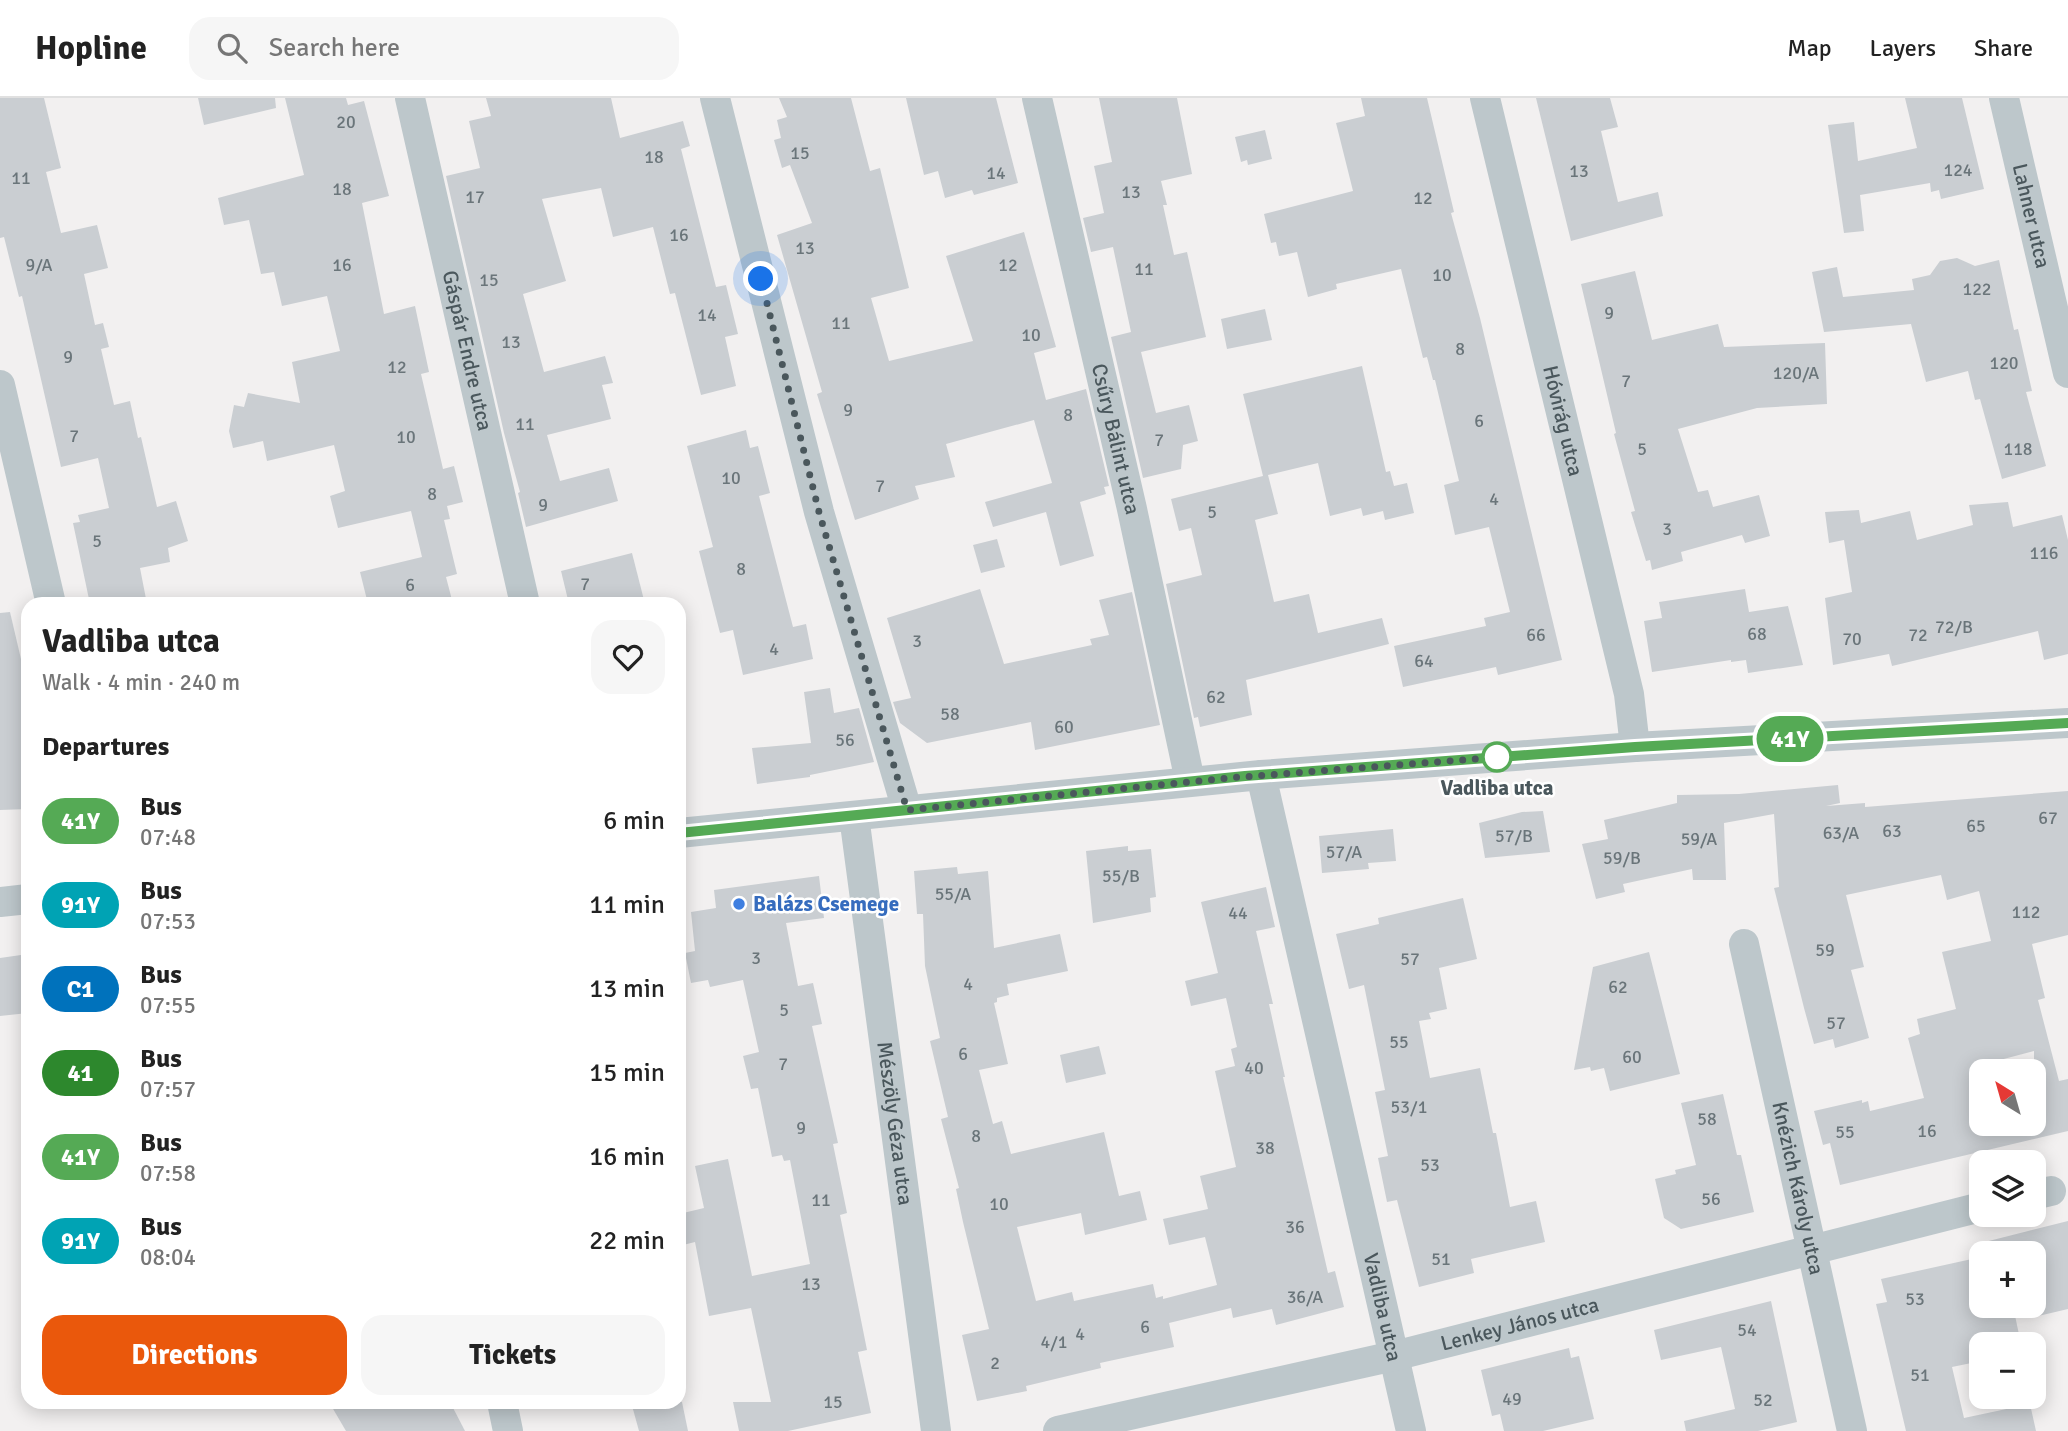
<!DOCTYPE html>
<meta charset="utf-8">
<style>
body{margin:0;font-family:Signika,sans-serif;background:#f6f6f6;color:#222;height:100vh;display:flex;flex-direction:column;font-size:26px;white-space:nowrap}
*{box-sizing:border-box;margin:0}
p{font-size:23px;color:#767676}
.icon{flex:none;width:38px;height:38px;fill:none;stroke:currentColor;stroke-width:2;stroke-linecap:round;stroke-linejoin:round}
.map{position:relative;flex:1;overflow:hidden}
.side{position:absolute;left:21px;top:499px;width:665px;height:812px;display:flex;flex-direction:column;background:#fff;border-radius:21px;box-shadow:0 4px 18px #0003}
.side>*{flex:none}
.badge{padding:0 14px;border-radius:23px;font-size:24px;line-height:46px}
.needle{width:46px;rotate:323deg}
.fabs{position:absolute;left:1969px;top:961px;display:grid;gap:14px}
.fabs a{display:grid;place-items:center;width:77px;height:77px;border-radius:14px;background:#fff;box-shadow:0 4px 18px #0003;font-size:35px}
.you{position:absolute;width:35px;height:35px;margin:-18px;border:5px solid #fff;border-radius:50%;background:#1a73e8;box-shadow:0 0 0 10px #1a73e833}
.map>.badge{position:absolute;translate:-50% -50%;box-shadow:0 0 0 4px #fff}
h2{padding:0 21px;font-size:26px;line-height:63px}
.round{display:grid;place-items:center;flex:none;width:74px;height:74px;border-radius:21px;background:#f6f6f6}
.headline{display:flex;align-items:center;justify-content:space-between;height:119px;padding:0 21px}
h1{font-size:33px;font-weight:700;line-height:52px}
.primary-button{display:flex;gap:14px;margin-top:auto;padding:14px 21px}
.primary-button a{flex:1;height:80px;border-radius:21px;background:#ea580c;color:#fff;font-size:28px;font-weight:700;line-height:80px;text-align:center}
.primary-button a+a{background:#f6f6f6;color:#222}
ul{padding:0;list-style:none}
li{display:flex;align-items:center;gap:21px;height:84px;padding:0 21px}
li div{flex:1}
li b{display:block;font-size:26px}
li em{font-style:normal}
li .badge{min-width:77px;font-weight:700;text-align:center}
header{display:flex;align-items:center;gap:42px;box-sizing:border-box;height:98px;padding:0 35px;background:#fff;border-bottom:2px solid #e0e0e0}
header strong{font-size:33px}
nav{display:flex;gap:38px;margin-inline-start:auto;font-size:24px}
.search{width:490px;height:63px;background:#f6f6f6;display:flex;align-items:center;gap:18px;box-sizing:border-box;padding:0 24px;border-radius:21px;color:#767676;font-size:26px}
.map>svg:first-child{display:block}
.building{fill:#caced2;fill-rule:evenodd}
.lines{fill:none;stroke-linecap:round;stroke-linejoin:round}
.minor{stroke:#bdc7cb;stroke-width:30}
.line-casing{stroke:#fff;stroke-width:16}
.line{stroke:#5a5;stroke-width:10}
.walk{stroke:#4a575c;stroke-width:7;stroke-dasharray:0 12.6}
.stop-dot{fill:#fff;stroke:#5a5;stroke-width:3.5}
.shop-dot{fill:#3f7fe0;stroke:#fff;stroke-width:2.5}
.labels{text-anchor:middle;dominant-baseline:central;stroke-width:5;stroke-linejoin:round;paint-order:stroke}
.number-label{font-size:18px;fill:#6a757a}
.street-label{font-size:21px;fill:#4a575c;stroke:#fff}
.stop-label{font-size:21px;font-weight:bold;fill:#4a575c;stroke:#fff}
.shop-label{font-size:21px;font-weight:bold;fill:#366cbe;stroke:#fff;text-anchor:start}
</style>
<header>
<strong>Hopline</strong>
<div class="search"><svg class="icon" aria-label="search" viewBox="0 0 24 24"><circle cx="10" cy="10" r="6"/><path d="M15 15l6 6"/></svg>Search here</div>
<nav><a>Map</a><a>Layers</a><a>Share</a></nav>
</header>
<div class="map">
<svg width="2068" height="1333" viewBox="0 0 2068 1333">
<rect width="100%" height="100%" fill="#f2f0f0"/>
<g class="building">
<polygon points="0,0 44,0 61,70 46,74 61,135 97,127 108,170 84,176 95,227 103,225 109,249 101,251 114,307 130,303 138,340 141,339 157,409 176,403 188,443 168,450 170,464 140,470 147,506 90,506 73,425 80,424 78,417 109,410 98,360 61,369 22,198 19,199 4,139 0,140"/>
<polygon points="198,0 275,0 276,10 204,27"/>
<polygon points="285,0 346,0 348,7 364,3 389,98 362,105 384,216 415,208 429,274 421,276 443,371 454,368 463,404 447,408 450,421 444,422 457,476 446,479 452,502 437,506 368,506 360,474 422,459 411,413 338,430 330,398 345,393 334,347 267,363 263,343 233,350 229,333 234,307 244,309 248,295 300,305 292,264 340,253 327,198 282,208 274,174 261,176 249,122 224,127 218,100 304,77"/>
<polygon points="486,0 611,0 620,40 683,23 690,48 681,51 716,189 726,187 738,236 725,239 736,288 701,297 675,195 670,196 653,129 613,139 601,90 542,101 566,183 523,196 544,274 605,258 613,285 602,287 611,321 547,337 560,383 609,370 618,403 526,429 518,395 520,394 504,335 446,78 480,70 469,23 491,18"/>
<polygon points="779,0 851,0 870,73 880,70 909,190 871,200 889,263 973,243 946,158 1024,134 1056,249 1034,255 1046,302 1086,291 1109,388 1104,389 1106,396 1080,404 1094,458 1060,468 1046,414 993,429 985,404 1052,385 1034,322 946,346 955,379 915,388 919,401 855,422 817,296 822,294 777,137 812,125 790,67 782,70 774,42 781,40 777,22 787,19"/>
<polygon points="906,0 996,0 1018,85 974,97 972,92 945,100 938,73 924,77"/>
<polygon points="1099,0 1177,0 1192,76 1161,83 1167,107 1163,107 1174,157 1187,154 1206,239 1141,254 1156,315 1189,307 1198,343 1183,347 1181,371 1143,380 1111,239 1131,234 1113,149 1091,154 1083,120 1104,115 1094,68 1112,64"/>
<polygon points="1361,0 1427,0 1454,114 1451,115 1480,220 1562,562 1498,577 1496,569 1403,589 1394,548 1486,528 1484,520 1510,514 1489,429 1455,437 1444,387 1459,383 1435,282 1433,282 1427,259 1423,260 1401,171 1336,186 1337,191 1308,199 1297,154 1279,158 1276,144 1271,145 1264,116 1353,93 1336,25 1365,18"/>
<polygon points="1536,0 1610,0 1618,29 1601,33 1618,104 1658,94 1663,118 1571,143"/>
<polygon points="1905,0 1962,0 1984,91 1941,101 1939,92 1931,94 1930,85 1860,97 1864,133 1844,135 1828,27 1854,24 1858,63 1917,50"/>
<polygon points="1265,32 1272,61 1248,67 1247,62 1241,64 1235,39"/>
<polygon points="1957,160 1975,168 1999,162 2014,232 2018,231 2032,293 2026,294 2046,368 2002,381 1980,301 1975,302 1968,273 1926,284 1911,226 1824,234 1812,174 1837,169 1843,199 1914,192 1912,181 1930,177 1940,163"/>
<polygon points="1635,173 1652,242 1718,226 1724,249 1825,245 1827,306 1757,310 1678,331 1698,394 1708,392 1713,409 1759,397 1770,438 1745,445 1742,437 1681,454 1683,463 1652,472 1650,462 1646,463 1631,414 1635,413 1614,336 1616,335 1581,186"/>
<polygon points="1265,211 1272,242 1227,251 1221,221"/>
<polygon points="1362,268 1386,374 1390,373 1394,388 1407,385 1414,415 1385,422 1383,413 1363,418 1361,410 1330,418 1318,365 1268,377 1278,416 1255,422 1274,504 1309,496 1318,535 1382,520 1389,546 1246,582 1252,617 1200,629 1198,619 1194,620 1166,486 1202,477 1191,430 1179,433 1171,401 1263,378 1243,296"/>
<polygon points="746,332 750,350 758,348 770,395 759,398 793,529 806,526 813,561 743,577 733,532 720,535 699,453 713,449 687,348"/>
<polygon points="2008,404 2013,429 2062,417 2068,442 2068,556 2044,562 2038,533 1892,568 1889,556 1833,567 1825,500 1852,494 1844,442 1829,445 1825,414 1859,412 1861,425 1910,413 1917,442 1973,427 1969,407"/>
<polygon points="997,441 1005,469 981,475 973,447"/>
<polygon points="632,455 645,506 569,506 561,473"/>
<polygon points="980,491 1004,566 1092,547 1090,541 1109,537 1099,502 1132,494 1160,627 1035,652 1031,624 927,645 900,625 893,604 911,600 887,520"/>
<polygon points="1745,491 1749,514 1788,508 1803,567 1748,575 1746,562 1731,564 1731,562 1652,574 1644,523 1662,520 1659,504"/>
<polygon points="10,514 28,591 28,711 0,712 0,515"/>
<polygon points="830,590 834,615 859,610 874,664 810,677 810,679 757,686 752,650 811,645 804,594"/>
<path d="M1838,687L1840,705L1826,708L1865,705V709L2068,693V837L2032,846L2045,900L2038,902L2059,983L2068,981V1033L1840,1087L1830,1045L1823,1047L1814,1013L1862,1002V1005L1868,1003L1870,1013L1924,1000L1908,940L1920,936L1917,921L1956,911L1942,854L1991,843L1979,793L1947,802L1941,777L1846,797L1864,869L1851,872L1869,940L1835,950L1833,941L1814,946L1804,910L1774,790L1779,789L1774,716L1724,725L1726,782H1693L1692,771L1623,786L1625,794L1596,801L1582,746L1608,741L1604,722L1677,705V697L1739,696ZM2034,953V1026H1981V967Z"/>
<polygon points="1543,713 1550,754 1485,760 1479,725 1522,714"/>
<polygon points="1393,731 1396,763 1368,765 1369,771 1322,775 1319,738"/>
<polygon points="1128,748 1128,753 1151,751 1156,799 1150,800 1151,814 1093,825 1086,753"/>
<polygon points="957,769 958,776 988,773 994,850 1060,836 1068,873 1007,886 1009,897 997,900 997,904 994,905 1008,966 979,972 993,1026 1002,1023 1011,1056 1104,1034 1119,1098 1140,1093 1147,1122 1085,1137 1081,1115 1017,1129 1036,1203 1072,1194 1074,1203 1153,1186 1156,1200 1163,1198 1163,1201 1217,1187 1205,1139 1169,1147 1163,1121 1208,1111 1200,1078 1236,1069 1215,973 1235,968 1231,951 1237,949 1226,900 1191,908 1185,883 1218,875 1201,804 1266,789 1275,829 1256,833 1273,906 1269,906 1285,979 1283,979 1328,1175 1335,1173 1344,1209 1276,1227 1272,1211 1233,1220 1231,1210 1169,1225 1174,1249 1100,1265 1101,1270 1026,1288 1027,1293 977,1303 962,1237 989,1231 963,1124 956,1091 959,1090 941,1021 948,1019 930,943 940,940 925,868 923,816 917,816 914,773"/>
<polygon points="819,778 824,820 786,825 798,888 813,885 822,926 812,928 838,1045 833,1046 847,1115 840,1117 867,1252 858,1254 871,1315 788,1333 739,1333 733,1304 771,1304 751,1210 709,1218 695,1144 679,1148 679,1116 704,1110 695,1068 728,1061 752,1178 810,1166 790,1062 784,1063 782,1057 772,1059 758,990 751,991 743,958 759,954 743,882 710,889 708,882 691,885 685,855 695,853 691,814 716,810 714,792"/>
<polygon points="1463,800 1477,861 1439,870 1447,911 1429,915 1431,921 1419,923 1430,980 1480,970 1493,1035 1496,1035 1510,1109 1536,1103 1545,1144 1471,1161 1474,1175 1419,1189 1397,1102 1387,1104 1378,1060 1388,1058 1375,994 1385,992 1364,887 1349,891 1336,836 1379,826 1378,820"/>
<polygon points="1649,854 1680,976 1610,993 1604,970 1591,973 1590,969 1574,972 1593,869"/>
<polygon points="28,856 28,915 0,918 0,860"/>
<polygon points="1099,948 1106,976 1066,985 1060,957"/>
<polygon points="1723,996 1737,1057 1741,1057 1754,1114 1681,1131 1664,1120 1655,1081 1676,1076 1675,1072 1696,1067 1681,1005"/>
<polygon points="2068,1123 2068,1211 2034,1219 2034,1155 1978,1155 1977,1146"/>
<polygon points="1981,1159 1981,1208 2013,1208 2021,1246 1981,1246 1981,1263 1952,1269 1964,1320 2030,1306 2036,1333 1906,1333 1876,1206 1887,1204 1881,1181"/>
<polygon points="1771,1203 1797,1324 1758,1333 1686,1333 1684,1323 1735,1311 1721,1249 1661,1262 1654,1232"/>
<polygon points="1569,1250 1571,1260 1579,1258 1594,1321 1543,1333 1504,1333 1500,1316 1492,1318 1481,1272"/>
<polygon points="329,1304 450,1304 465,1333 346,1333"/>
<polygon points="631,1304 682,1304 688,1333 639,1333"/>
</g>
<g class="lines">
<g class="minor">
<path id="s1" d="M410,0L525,506"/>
<polyline points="715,0 819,414 907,712"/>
<path id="s2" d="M1037,0L1132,411L1190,683"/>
<path id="s3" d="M1485,0L1629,596L1635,649"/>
<path id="s4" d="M2004,0L2068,275"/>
<polyline points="0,287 51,506"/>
<path id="s5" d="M1261,677L1411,1333"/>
<path id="s6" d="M854,718L936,1333"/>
<polyline points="679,735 1261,677 1635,649 2068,625"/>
<polyline points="0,804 28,801"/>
<path id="s7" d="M1744,846L1852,1333"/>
<polyline points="2034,1097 2051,1093"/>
<polyline points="502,1304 508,1333"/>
<path id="s8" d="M1058,1333L1394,1258L1981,1109"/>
</g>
</g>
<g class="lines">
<defs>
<polyline id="line" points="679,735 1245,678 1635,649 2068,625"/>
</defs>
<use href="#line" class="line-casing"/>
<use href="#line" class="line"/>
<polyline class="walk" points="761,181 819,414 907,712 1228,680 1501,659 1497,659"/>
</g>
<circle class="stop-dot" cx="1497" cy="659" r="14"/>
<circle class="shop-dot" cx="739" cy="806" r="7"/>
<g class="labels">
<g class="number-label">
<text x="346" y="24">20</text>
<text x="800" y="55">15</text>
<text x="654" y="59">18</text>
<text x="1958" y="72">124</text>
<text x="1579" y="73">13</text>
<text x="996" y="75">14</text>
<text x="21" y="80">11</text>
<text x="342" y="91">18</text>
<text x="1131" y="94">13</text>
<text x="475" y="99">17</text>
<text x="1423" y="100">12</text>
<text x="679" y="137">16</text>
<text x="805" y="150">13</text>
<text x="39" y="167">9/A</text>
<text x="342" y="167">16</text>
<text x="1008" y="167">12</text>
<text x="1144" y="171">11</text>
<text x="1442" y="177">10</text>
<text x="489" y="182">15</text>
<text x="1977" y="191">122</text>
<text x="1609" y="215">9</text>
<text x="707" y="217">14</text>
<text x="841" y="225">11</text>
<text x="1031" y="237">10</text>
<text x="511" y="244">13</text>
<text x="1460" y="251">8</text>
<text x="68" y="259">9</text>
<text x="2004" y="265">120</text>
<text x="397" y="269">12</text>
<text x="1796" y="275">120/A</text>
<text x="1626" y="283">7</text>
<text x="848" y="312">9</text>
<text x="1068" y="317">8</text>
<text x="1479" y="323">6</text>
<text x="525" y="326">11</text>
<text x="74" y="338">7</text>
<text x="406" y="339">10</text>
<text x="1159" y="342">7</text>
<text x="1642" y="351">5</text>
<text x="2018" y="351">118</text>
<text x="731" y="380">10</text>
<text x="880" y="388">7</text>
<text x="432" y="396">8</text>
<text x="1494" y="401">4</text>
<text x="543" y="407">9</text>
<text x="1212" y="414">5</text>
<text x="1667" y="431">3</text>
<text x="97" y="443">5</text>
<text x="2044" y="455">116</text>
<text x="741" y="471">8</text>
<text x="585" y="486">7</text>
<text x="410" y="487">6</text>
<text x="1954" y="529">72/B</text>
<text x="1757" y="536">68</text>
<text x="1536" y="537">66</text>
<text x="1918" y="537">72</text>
<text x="1852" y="541">70</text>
<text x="917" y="543">3</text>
<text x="774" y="551">4</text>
<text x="1424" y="563">64</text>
<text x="1216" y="599">62</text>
<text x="950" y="616">58</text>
<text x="1064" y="629">60</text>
<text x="845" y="642">56</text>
<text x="2048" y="720">67</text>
<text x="1976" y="728">65</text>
<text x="1892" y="733">63</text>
<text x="1841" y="735">63/A</text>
<text x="1514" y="738">57/B</text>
<text x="1699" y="741">59/A</text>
<text x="1344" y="754">57/A</text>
<text x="1622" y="760">59/B</text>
<text x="1121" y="778">55/B</text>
<text x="953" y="796">55/A</text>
<text x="2026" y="814">112</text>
<text x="1238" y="815">44</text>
<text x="1825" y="852">59</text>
<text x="756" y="860">3</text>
<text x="1410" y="861">57</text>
<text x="968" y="886">4</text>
<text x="1618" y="889">62</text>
<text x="784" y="912">5</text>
<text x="1836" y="925">57</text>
<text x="1399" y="944">55</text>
<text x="963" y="956">6</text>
<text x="1632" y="959">60</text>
<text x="783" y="966">7</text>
<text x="1254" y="970">40</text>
<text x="1409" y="1009">53/1</text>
<text x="1707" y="1021">58</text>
<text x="801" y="1030">9</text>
<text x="1927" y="1033">16</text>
<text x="1845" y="1034">55</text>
<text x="976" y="1038">8</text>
<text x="1265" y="1050">38</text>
<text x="1430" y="1067">53</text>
<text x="1711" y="1101">56</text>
<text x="821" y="1102">11</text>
<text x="999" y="1106">10</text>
<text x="1295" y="1129">36</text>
<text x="1441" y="1161">51</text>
<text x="811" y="1186">13</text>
<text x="1305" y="1199">36/A</text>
<text x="1915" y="1201">53</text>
<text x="1145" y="1229">6</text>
<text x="1747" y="1232">54</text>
<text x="1080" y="1236">4</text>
<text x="1054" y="1244">4/1</text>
<text x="995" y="1265">2</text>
<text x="1920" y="1277">51</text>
<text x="1512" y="1301">49</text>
<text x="1763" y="1302">52</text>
<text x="833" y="1304">15</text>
</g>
<g class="street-label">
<text stroke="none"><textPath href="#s4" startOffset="121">Lahner utca</textPath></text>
<text stroke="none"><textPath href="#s1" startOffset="259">Gáspár Endre utca</textPath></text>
<text stroke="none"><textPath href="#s3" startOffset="332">Hóvirág utca</textPath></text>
<text stroke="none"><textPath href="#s2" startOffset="350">Csűry Bálint utca</textPath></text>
<text stroke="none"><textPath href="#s6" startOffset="310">Mészöly Géza utca</textPath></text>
<text stroke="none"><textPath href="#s7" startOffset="250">Knézich Károly utca</textPath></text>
<text stroke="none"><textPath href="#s5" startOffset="546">Vadliba utca</textPath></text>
<text stroke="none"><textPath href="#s8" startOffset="474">Lenkey János utca</textPath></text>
</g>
<g class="stop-label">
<text x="1497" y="690">Vadliba utca</text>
</g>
<g class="shop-label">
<text x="753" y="806">Balázs Csemege</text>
</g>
</g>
</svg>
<div class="fabs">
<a><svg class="needle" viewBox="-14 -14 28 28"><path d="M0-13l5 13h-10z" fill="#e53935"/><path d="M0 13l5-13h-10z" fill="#767676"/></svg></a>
<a><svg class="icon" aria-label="layers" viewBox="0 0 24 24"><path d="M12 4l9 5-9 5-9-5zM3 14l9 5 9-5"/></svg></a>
<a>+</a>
<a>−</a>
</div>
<div class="you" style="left:761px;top:181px"></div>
<b class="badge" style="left:1790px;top:641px;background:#5a5;color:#fff">41Y</b>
<section class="side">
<div class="headline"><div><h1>Vadliba utca</h1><p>Walk · 4 min · 240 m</p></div><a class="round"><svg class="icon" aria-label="heart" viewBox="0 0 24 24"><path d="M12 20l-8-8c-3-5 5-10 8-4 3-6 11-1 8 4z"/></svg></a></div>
<h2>Departures</h2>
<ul>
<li><span class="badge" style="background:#5a5;color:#fff">41Y</span><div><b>Bus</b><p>07:48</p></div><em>6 min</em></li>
<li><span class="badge" style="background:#00a3b4;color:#fff">91Y</span><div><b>Bus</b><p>07:53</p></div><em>11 min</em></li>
<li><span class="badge" style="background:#0072bc;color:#fff">C1</span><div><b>Bus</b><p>07:55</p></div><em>13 min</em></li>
<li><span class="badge" style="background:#2d882d;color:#fff">41</span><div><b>Bus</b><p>07:57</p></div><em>15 min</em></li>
<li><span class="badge" style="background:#5a5;color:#fff">41Y</span><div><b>Bus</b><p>07:58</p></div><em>16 min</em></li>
<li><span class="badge" style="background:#00a3b4;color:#fff">91Y</span><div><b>Bus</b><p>08:04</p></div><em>22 min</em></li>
</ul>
<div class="primary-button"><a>Directions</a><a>Tickets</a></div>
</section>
</div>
